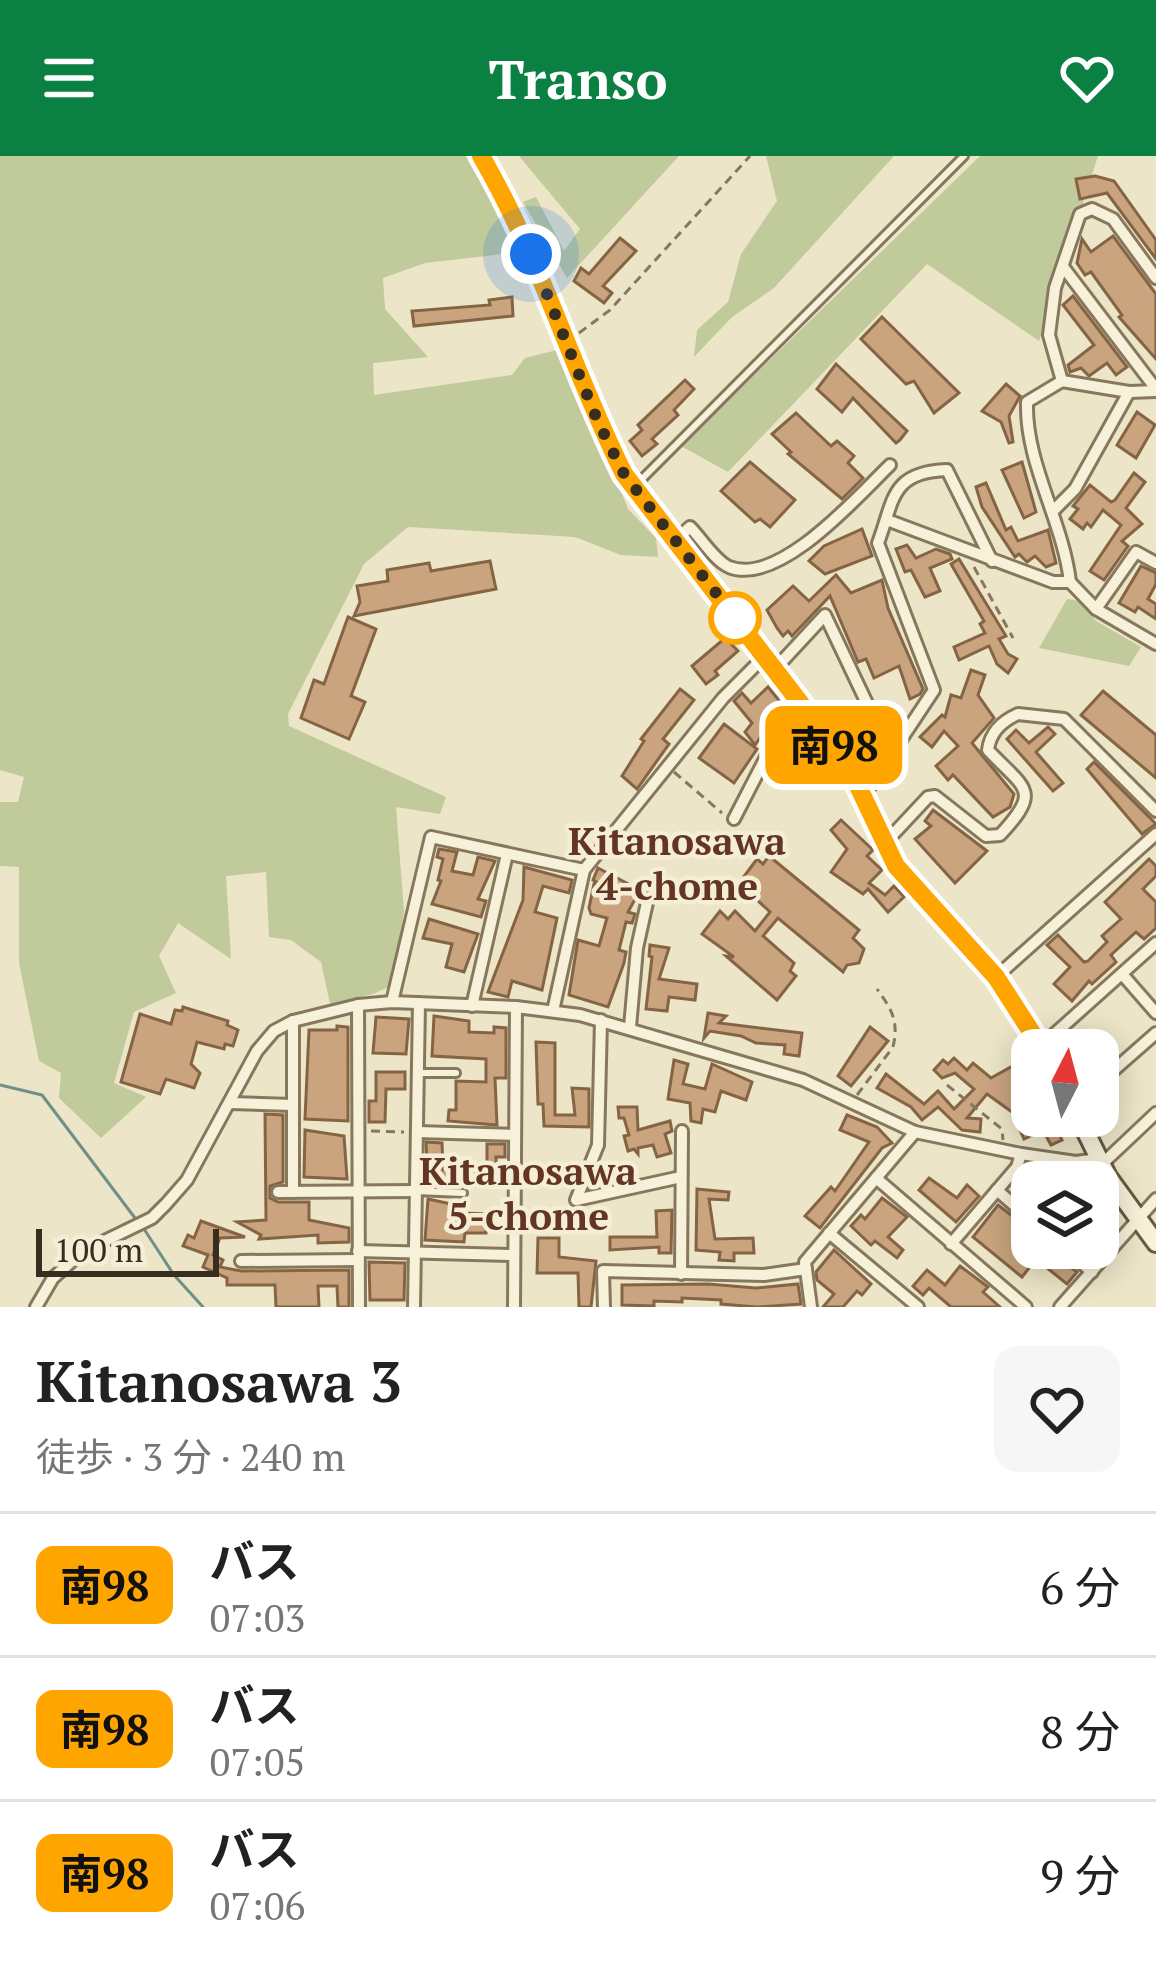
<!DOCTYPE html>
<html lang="ja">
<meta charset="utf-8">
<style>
body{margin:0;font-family:"PT Serif","Noto Sans JP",serif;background:#f6f6f6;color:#222;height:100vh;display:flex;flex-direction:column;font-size:45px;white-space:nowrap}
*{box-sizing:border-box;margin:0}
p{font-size:39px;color:#767676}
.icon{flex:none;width:66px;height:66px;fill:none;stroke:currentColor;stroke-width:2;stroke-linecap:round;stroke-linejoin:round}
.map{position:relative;height:1151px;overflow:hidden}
.sheet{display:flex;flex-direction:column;background:#fff;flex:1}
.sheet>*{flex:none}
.badge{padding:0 24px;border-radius:18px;font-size:42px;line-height:78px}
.needle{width:78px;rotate:6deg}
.fabs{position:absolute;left:1011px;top:873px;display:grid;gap:24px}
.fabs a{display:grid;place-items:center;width:108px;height:108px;border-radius:24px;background:#fff;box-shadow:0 6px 30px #0003;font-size:60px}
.scale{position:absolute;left:36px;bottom:30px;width:183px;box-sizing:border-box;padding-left:12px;border:6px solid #382e20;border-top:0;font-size:33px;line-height:42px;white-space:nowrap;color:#382e20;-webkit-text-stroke:9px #f4eed7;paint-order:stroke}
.you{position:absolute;width:60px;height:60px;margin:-30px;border:9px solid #fff;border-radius:50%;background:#1a73e8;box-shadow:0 0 0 18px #1a73e833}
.map>.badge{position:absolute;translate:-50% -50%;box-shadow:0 0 0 6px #fff}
.round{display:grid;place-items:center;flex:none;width:126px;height:126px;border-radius:24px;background:#f6f6f6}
.summary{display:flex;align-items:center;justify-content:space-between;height:204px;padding:0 36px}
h1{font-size:57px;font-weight:600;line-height:90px}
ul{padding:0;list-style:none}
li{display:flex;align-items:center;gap:36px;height:144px;padding:0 36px;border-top:3px solid #e0e0e0}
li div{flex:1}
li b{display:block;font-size:45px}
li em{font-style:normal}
li .badge{min-width:132px;font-weight:700;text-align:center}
header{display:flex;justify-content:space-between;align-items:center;height:156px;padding:0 36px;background:#0b8043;color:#fff;font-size:54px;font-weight:600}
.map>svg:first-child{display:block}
.green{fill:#c1ca9b}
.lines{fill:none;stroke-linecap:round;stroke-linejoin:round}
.stream{stroke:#6f8f8a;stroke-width:3}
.building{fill:#c9a47f;stroke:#856444;stroke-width:3}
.lane-casing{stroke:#87785d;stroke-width:12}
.street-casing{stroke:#87785d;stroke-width:16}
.secondary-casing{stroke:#695940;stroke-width:22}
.path{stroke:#87785d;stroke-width:3;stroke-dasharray:9 6;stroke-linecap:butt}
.lane{stroke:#f7f1da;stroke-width:6}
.street{stroke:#f7f1da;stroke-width:10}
.secondary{stroke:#f7f1da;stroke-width:16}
.line-casing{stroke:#fff;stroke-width:27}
.line{stroke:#ffa500;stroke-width:18}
.walk{stroke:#382e20;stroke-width:12;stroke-dasharray:0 21.6}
.stop-dot{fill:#fff;stroke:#ffa500;stroke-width:6}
.labels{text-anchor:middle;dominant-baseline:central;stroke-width:9;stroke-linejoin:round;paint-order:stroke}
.neighbourhood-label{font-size:39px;font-weight:bold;fill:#633522;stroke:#f4eed7}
</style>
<header><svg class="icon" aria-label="menu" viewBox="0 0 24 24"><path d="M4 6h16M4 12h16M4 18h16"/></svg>Transo<svg class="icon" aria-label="heart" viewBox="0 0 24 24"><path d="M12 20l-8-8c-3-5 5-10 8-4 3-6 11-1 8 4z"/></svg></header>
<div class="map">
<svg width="1156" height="1151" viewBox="0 0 1156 1151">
<rect width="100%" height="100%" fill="#ece5c7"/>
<g class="green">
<polygon points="0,0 465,0 495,40 521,96 425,107 383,122 385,153 428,201 373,207 374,239 512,219 525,202 565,192 628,353 656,382 658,401 621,399 575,381 408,371 364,408 288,558 289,570 446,641 440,658 396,651 404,756 393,829 373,838 330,848 321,806 291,784 269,781 266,716 226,720 231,803 178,767 159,800 176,837 134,856 114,927 146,941 101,982 59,942 61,917 39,905 19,807 19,711 0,710 0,646 18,646 24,621 0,614"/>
<polygon points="519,0 679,0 567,122 523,46 536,41 564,95 580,73"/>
<polygon points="766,0 894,0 774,132 732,161 694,201 697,174 728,146 741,98 777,45"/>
<polygon points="980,0 1098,0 1039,185 927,108 728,316 681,290"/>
<polygon points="1067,443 1080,445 1096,465 1141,491 1129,510 1039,492"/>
</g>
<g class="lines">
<g class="stream">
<polyline points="0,929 42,939 138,1066"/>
<polyline points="144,1073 174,1119 203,1151"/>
</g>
</g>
<g class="building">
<polygon points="1095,20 1114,25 1156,84 1156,103 1107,37 1080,43 1076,23"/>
<polygon points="1113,80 1156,138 1156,203 1119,161 1122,159 1091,116 1085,119 1077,107 1082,83 1091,96"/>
<polygon points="620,82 636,95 603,130 612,137 604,147 574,125 581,112 589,118"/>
<polygon points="1073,140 1127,211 1116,219 1107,207 1089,220 1081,212 1070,216 1068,209 1094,189 1063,149"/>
<polygon points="512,141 513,160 414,170 412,155 490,149 489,144"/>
<polygon points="882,161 959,237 934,257 914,225 906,228 861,183"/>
<polygon points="836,208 907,275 900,284 896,287 853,242 842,256 817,233"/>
<polygon points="685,224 694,233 674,254 678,259 652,283 657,288 642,300 630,285 642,274 638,269"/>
<polygon points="1006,228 1020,240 1009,260 1013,286 1009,287 1001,266 982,255"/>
<polygon points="1137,256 1155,269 1136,302 1117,289"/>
<polygon points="796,257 831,290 837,285 854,300 848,307 863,322 842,343 788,298 791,296 772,278"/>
<polygon points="750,306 795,344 770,371 760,363 755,366 721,335"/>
<polygon points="1022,306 1036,356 1024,362 1002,314"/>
<polygon points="1134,317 1145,326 1126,352 1142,368 1122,385 1128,390 1104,424 1090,415 1121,369 1103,354 1091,371 1087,367 1083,373 1070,363 1078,353 1073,350 1090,329 1111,346 1115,344"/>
<polygon points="986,327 1006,374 1011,371 1018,385 1048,374 1056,407 1046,411 1035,400 1027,406 1019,398 1015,401 982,351 976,331"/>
<polygon points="862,373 872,400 825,418 809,405 824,390"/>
<polygon points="907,389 916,402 936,393 950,398 952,403 930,412 940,435 925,441 911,414 905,416 896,393"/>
<polygon points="959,403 1006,480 999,483 1008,498 1017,503 1008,517 997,508 989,490 959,504 954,491 985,477 980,468 984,465 951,408"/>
<polygon points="490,405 496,433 354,460 360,446 357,430 388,425 387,414 429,407 431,415"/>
<polygon points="1141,410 1156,417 1156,428 1148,443 1156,448 1156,463 1138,451 1135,456 1119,447"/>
<polygon points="836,419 851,437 882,424 888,452 923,533 920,538 910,543 899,510 874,522 866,503 858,506 830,440 792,480 788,475 783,480 777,472 767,454 793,430 809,445"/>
<polygon points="348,461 376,473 351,540 365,546 349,583 301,562 314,524 324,528"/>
<polygon points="725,482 738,495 715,515 718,519 706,528 692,510"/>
<polygon points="971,514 985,519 978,539 994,562 972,587 1014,638 1010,651 993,661 953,619 948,624 936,610 958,590 944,575 932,591 920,581 942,559 945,561 951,539 961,542"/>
<polygon points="768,531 782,548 765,565 769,569 755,589 745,576 752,567 734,545 742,537 751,547"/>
<polygon points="680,533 694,544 663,583 669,588 637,633 622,620 644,585 641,583"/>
<polygon points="1103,535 1156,579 1156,622 1081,559"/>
<polygon points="724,568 757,593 734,627 699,602"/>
<polygon points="1048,571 1055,578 1036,596 1063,627 1053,635 1007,583 1016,574 1029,587"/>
<polygon points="1094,606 1156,668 1142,678 1087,613"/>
<polygon points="933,654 987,695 955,727 915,683 931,670 925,665"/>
<polygon points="841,664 873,694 867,700 882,714 869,727 885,739 894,730 904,741 888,756 868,733 863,738 831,716 847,693 831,674"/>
<polygon points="439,693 457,696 452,715 473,719 478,701 495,705 478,743 486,745 481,761 432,748 441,725 438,724 443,703 437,701"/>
<polygon points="769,700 859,774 853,782 864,793 859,807 847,809 843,816 778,762 763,780 794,807 790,815 796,820 777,844 726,800 734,801 702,778 720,755 728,763 735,755 755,775 770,756 739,727 757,703 763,708"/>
<polygon points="1149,703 1156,710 1156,720 1143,733 1156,746 1156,772 1144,783 1136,776 1111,799 1116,806 1092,828 1089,825 1072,845 1054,828 1070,811 1047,789 1058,779 1084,806 1088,805 1107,786 1102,780 1121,763 1105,746"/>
<polygon points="524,711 572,724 569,737 543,730 535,756 557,762 542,834 512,825 508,841 488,836 523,744"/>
<polygon points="598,712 640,734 628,756 635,758 632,767 626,766 619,794 626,796 624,807 608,851 569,839 578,784 599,790 607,762 591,758 589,752 594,728 604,730 593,724"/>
<polygon points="429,763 478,778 464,816 446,811 452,788 423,782"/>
<polygon points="650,789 669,792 659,823 697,828 695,844 669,841 667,855 646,853 652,801 649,800"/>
<polygon points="183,851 228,865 227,869 238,874 233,890 225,888 224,893 197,886 191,908 200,917 194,932 166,923 160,938 121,926 140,858 171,868 175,854 182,855"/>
<polygon points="708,857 726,860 719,867 802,877 799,900 784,898 785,889 756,887 741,880 710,875 704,882"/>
<polygon points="434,860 469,865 469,876 494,877 494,871 506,872 506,922 495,922 497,969 448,965 449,954 456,954 456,925 486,926 486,903 432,900"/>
<polygon points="376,861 409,863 406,898 373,897"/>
<polygon points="337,870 348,871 348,965 305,963 309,874 337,874"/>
<polygon points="870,871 888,885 851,930 838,920"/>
<polygon points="536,886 555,887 555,959 575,959 572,932 589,933 589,971 544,970 543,948 538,948"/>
<polygon points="954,902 967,914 973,907 991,922 1018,907 1032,930 1032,960 1051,960 1062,984 1051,989 1043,974 1024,983 1012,956 987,938 967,962 981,963 980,976 962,974 938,951 922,964 911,951 877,932 886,918 924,948 938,935 954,953 974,933 955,917 942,922 934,914 943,904 948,908"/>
<polygon points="674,904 688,908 683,928 705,933 712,908 752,926 746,944 721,935 715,956 703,953 701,967 691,965 690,947 668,943"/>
<polygon points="376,916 405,916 405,933 386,933 385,966 369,966 369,945 376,945"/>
<polygon points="618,951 637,951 638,974 670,965 672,975 665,978 671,997 657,1001 653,989 638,992 638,998 634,993 628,995 624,980 629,979 624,962 619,962"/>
<polygon points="265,958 283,959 283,1026 270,1030 270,1042 278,1046 309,1046 309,1064 349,1072 349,1086 318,1087 318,1079 259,1083 261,1079 237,1066 266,1064"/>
<polygon points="847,959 877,971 892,987 882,992 820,1072 805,1060 831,1031 835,1035 869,986 840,974"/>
<polygon points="305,974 344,980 347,1023 304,1021"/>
<polygon points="426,986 442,987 443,1014 450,1014 451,1029 428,1028"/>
<polygon points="487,988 505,988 505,1001 496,1001 497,1030 470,1030 470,1010 487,1010"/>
<polygon points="929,1022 957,1042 967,1029 979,1040 956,1066 919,1034"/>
<polygon points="697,1033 729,1036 728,1044 709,1043 715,1083 753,1082 754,1097 734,1097 734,1105 719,1104 720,1096 696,1094"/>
<polygon points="882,1042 907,1061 888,1081 903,1094 897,1102 875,1085 871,1089 851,1070 861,1059 865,1063"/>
<polygon points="428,1043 461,1050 464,1057 486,1058 486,1077 465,1077 464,1086 425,1084"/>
<polygon points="998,1049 1032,1075 1032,1092 1046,1092 1077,1116 1067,1128 1036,1103 1022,1121 973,1081"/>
<polygon points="672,1054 671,1097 659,1097 659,1091 610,1094 610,1081 657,1081 656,1055"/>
<polygon points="201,1065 245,1081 220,1082 213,1099 223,1104 220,1111 241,1115 349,1114 349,1151 338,1151 337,1130 318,1130 319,1151 276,1151 275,1129 227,1129 227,1122 203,1111 208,1099 183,1090 188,1079 194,1082"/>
<polygon points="538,1082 559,1082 559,1101 596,1105 591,1151 579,1151 578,1117 537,1117"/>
<polygon points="834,1094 871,1128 862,1139 857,1135 843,1151 823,1151 834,1138 817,1124 816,1116"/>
<polygon points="369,1106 405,1107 404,1144 370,1144"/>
<polygon points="960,1110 988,1131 983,1136 1000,1151 951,1151 929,1132 923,1139 913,1130 927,1114 945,1129"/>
<polygon points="708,1128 756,1132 798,1128 801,1148 757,1151 721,1148 721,1144 682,1142 682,1146 654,1145 654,1150 622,1149 622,1129"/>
</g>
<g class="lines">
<defs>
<g id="lane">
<polyline points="636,329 964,0"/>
<polyline points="418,917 456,917"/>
<polyline points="416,1035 463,1037"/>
</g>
<g id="street">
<polyline points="1064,112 1156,233"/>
<polyline points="1062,225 1049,179 1055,132 1080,58 1092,53 1113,63 1156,122"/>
<polyline points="1054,354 1075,333 1129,236"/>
<polyline points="887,364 1053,426 1070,426 1096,453 1156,488"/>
<path d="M674,386L690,371C701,382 715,405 729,411C779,431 858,340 890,309"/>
<path d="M1070,426C1063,365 1025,307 1027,246L1062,225L1129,236L1156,235"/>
<polyline points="1096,453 1136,396 1156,407"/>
<polyline points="775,513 825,459 892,600"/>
<path d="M865,638L934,534L878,387C894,345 890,316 947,314L992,405"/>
<polyline points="734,663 797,541"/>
<path d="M884,688L928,641L935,640L986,680L1000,679C1042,634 1026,634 988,594C990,577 1002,565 1018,558L1064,563L1156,655"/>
<polyline points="1122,818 1156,857"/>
<polyline points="996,821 1156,678"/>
<polyline points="392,846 431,681 584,714"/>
<polyline points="358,849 359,1151"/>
<polyline points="472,850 507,698"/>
<polyline points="553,855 584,714 723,542 765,500"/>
<polyline points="601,864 598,989 576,1044 681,1021"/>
<polyline points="630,871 637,792 648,742"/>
<polyline points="1041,890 1156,787"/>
<polyline points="1098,928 1156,877"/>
<polyline points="230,947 292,949"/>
<polyline points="417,976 515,979"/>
<polyline points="1101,1009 1156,957"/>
<polyline points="876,1022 1026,1151"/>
<polyline points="997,1034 1032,1065"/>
<polyline points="278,1036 416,1035"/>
<polyline points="293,1036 293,865"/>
<polyline points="829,1077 918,1151"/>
<polyline points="951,1088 1017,1011 1021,998"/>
<polyline points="1064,1092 1092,1116"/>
<polyline points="358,1095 514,1099"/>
<polyline points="241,1105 358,1104"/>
<polyline points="681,1118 682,975"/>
<polyline points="36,1151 53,1122 82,1096 152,1062 166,1048 187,1024 257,895 274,875 293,865 358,849 392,846 516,851 580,859 803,924 915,976 1021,998 1076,1006 1098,1003"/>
<polyline points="414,1151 419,847"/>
<polyline points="514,1151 516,851"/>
<polyline points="604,1151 603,1115 764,1119 806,1113"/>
<polyline points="811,1151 805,1106 915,976"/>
<polyline points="1060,1151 1156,1043"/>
</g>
<g id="secondary">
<path d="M481,0C541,101 573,214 624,318L848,609L896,710L996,821L1043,894"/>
<polyline points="1078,960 1108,1021 1156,1087"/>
</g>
</defs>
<use href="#lane" class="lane-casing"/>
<use href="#street" class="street-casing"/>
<use href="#secondary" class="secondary-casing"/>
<g class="path">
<polyline points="579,177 610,154 750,0"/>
<polyline points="974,411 1013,482"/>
<polyline points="674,616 722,657"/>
<polyline points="947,929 1002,973 1003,984"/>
<path d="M857,939L893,891C899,865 892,854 877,833"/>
<polyline points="371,975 404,976"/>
</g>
<use href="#lane" class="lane"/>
<use href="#street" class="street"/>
<use href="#secondary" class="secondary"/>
</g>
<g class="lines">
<defs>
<path id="line" d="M481,0C540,101 572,214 624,318L848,609L896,710L996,821L1043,894"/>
</defs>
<use href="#line" class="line-casing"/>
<use href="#line" class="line"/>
<polyline class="walk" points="531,98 598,266 624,318 740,468 735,462"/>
</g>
<circle class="stop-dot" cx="735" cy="462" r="24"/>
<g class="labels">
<g class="neighbourhood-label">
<text x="677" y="684">Kitanosawa<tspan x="677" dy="45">4-chome</tspan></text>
<text x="528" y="1014">Kitanosawa<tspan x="528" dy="45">5-chome</tspan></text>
</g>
</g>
</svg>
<div class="fabs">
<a><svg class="needle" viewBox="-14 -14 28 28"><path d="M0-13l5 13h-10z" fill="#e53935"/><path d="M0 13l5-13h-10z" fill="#767676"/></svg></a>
<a><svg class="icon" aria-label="layers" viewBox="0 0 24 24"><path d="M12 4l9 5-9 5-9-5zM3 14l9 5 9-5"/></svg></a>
</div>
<div class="scale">100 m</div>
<div class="you" style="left:531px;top:98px"></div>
<b class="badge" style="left:834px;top:589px;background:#ffa500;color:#111">南98</b>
</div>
<section class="sheet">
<div class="summary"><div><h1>Kitanosawa 3</h1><p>徒歩 · 3 分 · 240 m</p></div><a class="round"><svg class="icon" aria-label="heart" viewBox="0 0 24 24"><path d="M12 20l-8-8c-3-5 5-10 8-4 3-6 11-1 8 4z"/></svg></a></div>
<ul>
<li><span class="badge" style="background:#ffa500;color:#111">南98</span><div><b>バス</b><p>07:03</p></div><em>6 分</em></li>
<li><span class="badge" style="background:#ffa500;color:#111">南98</span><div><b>バス</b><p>07:05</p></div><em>8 分</em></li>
<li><span class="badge" style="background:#ffa500;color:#111">南98</span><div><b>バス</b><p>07:06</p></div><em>9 分</em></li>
</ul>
</section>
